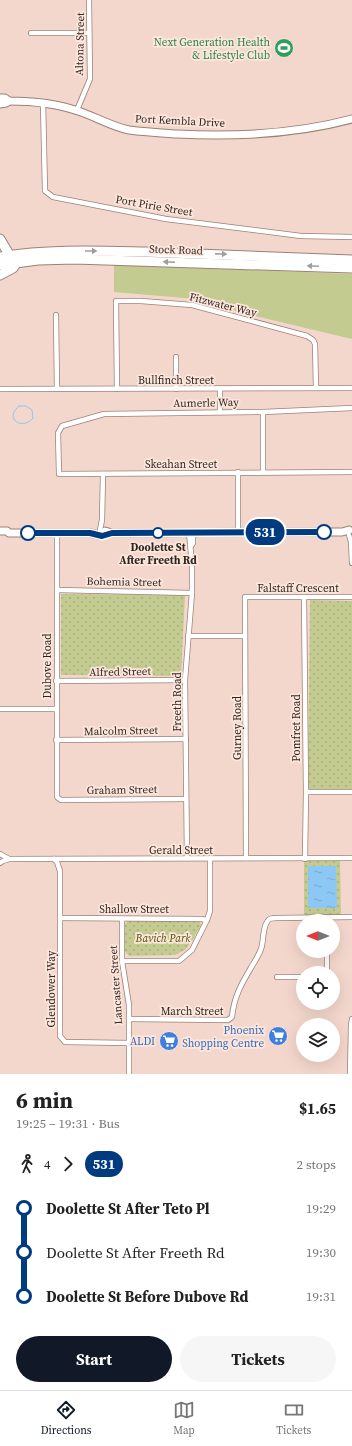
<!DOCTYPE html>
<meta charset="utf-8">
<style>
body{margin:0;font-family:"Source Serif 4",serif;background:#f6f6f6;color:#222;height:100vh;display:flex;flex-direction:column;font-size:15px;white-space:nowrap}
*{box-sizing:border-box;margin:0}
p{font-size:13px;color:#767676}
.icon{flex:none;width:22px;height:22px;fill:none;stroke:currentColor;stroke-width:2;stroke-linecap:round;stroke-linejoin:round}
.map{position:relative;height:1074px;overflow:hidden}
.details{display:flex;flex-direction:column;background:#fff;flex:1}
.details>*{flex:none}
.badge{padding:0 8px;border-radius:13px;font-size:14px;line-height:26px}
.needle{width:26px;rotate:270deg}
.tools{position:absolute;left:296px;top:914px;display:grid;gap:8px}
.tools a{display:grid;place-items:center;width:44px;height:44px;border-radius:50%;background:#fff;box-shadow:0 4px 16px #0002;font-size:20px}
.map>.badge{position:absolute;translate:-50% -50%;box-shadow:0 0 0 2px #fff}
.legs{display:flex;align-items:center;gap:6px;height:44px;padding:0 16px;font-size:13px}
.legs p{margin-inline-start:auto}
.summary{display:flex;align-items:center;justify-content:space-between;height:68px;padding:0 16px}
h1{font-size:22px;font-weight:700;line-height:30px}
.button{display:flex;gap:8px;margin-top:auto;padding:8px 16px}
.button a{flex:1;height:46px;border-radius:24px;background:#111827;color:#fff;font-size:16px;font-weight:700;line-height:46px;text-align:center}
.button a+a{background:#f6f6f6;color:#222}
ul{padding:0 16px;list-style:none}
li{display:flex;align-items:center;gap:14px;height:44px;font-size:15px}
li i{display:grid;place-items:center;width:6px;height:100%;margin:0 5px;background:currentColor}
li i::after{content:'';width:10px;height:10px;margin:-5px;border:3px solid;border-radius:50%;background:#fff}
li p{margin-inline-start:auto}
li:first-child i{background:linear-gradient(#0000 50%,currentColor 0)}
li:last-child i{background:linear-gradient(currentColor 50%,#0000 0)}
.menu{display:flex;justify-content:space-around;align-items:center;height:56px;border-top:1px solid #e0e0e0;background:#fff;font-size:11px;color:#767676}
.menu a{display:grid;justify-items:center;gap:2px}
.menu .on{color:#111827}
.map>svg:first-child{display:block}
.green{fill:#c3cb91}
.park{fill:url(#park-dots)}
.water{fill:url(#water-ripples)}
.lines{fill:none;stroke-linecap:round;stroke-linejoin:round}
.stream{stroke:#8dc7f3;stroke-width:1}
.street-casing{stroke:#9b8176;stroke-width:6}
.secondary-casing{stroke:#9b8176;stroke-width:9}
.highway-casing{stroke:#9b8176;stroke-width:11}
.street{stroke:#fff;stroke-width:4.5}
.secondary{stroke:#fff;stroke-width:7}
.highway{stroke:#fff;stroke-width:9}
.oneway{fill:#a29d9b}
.line-1-casing{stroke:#fff;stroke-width:9}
.line-1{stroke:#003b80;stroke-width:6}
.stop-1-dot{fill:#fff;stroke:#003b80;stroke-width:2}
.labels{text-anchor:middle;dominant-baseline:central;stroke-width:3.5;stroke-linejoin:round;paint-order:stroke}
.leisure-label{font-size:11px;fill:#27864d;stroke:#fde6dc;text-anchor:end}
.street-label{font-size:11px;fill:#302621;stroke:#fde6dc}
.stop-label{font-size:11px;font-weight:bold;fill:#302621;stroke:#fde6dc}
.park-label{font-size:11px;font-style:italic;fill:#4c5100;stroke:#fde6dc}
.shop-label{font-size:11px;fill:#366cbe;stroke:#fde6dc;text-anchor:end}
</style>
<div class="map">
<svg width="352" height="1074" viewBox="0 0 352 1074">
<defs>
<pattern id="park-dots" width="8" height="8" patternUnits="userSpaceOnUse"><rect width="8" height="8" fill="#c3cb91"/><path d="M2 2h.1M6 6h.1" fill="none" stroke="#a8ae7d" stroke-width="1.8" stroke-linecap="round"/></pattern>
<pattern id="water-ripples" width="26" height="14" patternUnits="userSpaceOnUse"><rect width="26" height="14" fill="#8dc7f3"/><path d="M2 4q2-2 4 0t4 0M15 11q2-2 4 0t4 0" fill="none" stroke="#7aabd0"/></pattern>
</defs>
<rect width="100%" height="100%" fill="#f4d7cc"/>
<polygon class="green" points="114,264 352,274 352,339 247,314 196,299 114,292"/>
<g class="park">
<polygon points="61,594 185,595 181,676 61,675"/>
<polygon points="310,600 352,601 352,791 308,791"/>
<polygon points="304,860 340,860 341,916 304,916"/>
<polygon points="128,921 195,921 200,922 201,925 192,941 185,950 175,955 129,956 125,951 125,924"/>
</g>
<polygon class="water" points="308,866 336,866 337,908 308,908"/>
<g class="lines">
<path class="stream" d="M19,406H26L32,410L33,418C23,431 3,419 19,406Z"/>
<defs>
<g id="street">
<polyline points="31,33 89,33"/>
<polyline points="43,102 45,191 53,197 166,219 301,236 352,237"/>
<polyline points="77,110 90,79 89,0"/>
<polyline points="56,315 57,389"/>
<polyline points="0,389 352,388"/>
<polyline points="117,389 116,301 141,301 192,305 307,336 313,340 315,344 316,388"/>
<polyline points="176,389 176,357"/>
<polyline points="220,389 220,412"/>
<polyline points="352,408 263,412 104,414 62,426 58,433 59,474 352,472"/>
<polyline points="263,412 263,472"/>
<polyline points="238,472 238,532"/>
<polyline points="100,530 102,520 103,474"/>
<polyline points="57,533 57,797 61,800 186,799"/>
<polyline points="349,535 351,542 352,563"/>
<polyline points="191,546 193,543 193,533"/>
<polyline points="57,590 192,593"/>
<polyline points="304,597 306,792 305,859"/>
<polyline points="188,636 245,636"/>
<polyline points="56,681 185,680"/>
<polyline points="0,709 56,709"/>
<polyline points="56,740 186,739"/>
<polyline points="306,792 352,792"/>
<polyline points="0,854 9,859"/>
<polyline points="187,858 185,680 192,593 192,565 189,532"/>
<polyline points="246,858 245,597 352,597"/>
<polyline points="54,859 57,862 60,871 60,1036 65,1042 129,1043"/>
<polyline points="0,863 3,861 9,859 352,858"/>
<polyline points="60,918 201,919 207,920"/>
<polyline points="122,919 122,961 129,1005 129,1074"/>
<polyline points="327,951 327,973"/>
<polyline points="122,961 179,961 192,950 207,920 210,911 210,859"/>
<polyline points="277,977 303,977"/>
<path d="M129,1019L228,1020L232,1017C234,996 242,983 252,966C255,961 259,955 261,949C264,941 262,930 267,922C269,918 272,918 277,918L352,917"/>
<polyline points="350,1074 351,1025 352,1019"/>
</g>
<g id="secondary">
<path d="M0,98H5L9,101C33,101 55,103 78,111C94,116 113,127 129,130C145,132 162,133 177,134C235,137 296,134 352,119"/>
<polyline points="0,104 6,103 9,101"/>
<polyline points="0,531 7,531 9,533 90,533 99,535"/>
<polyline points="105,531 112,533 324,532 342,532 349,530"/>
</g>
<g id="highway">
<polyline points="0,239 10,256"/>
<path d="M0,257C48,249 97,251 146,252C214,254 283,257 352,260"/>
<polyline points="0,265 38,260 75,259 352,268"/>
<polyline points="0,275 13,268 17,262"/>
</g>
</defs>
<use href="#street" class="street-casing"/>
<use href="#secondary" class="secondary-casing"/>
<use href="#highway" class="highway-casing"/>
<use href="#street" class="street"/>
<use href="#secondary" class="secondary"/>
<use href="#highway" class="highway"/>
</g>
<defs><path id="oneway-solid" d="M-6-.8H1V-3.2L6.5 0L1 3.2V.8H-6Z"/></defs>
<g class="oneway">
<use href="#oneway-solid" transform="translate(91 251)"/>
<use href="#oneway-solid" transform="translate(221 254) rotate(1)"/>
<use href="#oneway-solid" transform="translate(169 262) rotate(-178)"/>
<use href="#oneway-solid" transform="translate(313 266) rotate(-178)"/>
</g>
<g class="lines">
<defs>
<polyline id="line-1" points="28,533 90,533 102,536 112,533 324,532"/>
</defs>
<use href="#line-1" class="line-1-casing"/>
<use href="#line-1" class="line-1"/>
</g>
<defs>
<symbol id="stadium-disc" viewBox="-11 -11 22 22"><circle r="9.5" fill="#2e9e5b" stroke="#fde6dc"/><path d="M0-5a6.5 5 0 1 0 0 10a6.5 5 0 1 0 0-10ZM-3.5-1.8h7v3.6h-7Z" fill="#fff"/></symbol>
<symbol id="supermarket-disc" viewBox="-11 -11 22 22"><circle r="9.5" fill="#3f7fe0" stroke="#fde6dc"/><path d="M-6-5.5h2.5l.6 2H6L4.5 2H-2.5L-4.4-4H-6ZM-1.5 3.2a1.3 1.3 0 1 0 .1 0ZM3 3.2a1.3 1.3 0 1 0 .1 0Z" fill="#fff"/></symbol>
</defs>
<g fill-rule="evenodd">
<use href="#stadium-disc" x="273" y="37" width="22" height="22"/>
<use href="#supermarket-disc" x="267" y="1025" width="22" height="22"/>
<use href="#supermarket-disc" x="158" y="1030" width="22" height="22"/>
</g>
<g class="stop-1-dot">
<circle cx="324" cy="532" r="7"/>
<circle cx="28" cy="533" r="7"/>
<circle cx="158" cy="533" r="5"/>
</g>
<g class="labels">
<g class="leisure-label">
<text x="270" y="42">Next Generation Health<tspan x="270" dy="13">&amp; Lifestyle Club</tspan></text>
</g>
<g class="street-label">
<text transform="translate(80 44) rotate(-89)">Altona Street</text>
<text transform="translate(180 121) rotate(3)">Port Kembla Drive</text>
<text transform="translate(154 206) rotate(10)">Port Pirie Street</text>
<text transform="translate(176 250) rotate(2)">Stock Road</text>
<text transform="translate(223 305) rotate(14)">Fitzwater Way</text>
<text x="176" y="380">Bullfinch Street</text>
<text transform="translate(206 403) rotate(-1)">Aumerle Way</text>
<text x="181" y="464">Skeahan Street</text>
<text transform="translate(124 582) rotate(1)">Bohemia Street</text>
<text x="298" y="588">Falstaff Crescent</text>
<text transform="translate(47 666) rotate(-90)">Dubove Road</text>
<text transform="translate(120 672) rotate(-1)">Alfred Street</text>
<text transform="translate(177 702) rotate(-90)">Freeth Road</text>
<text transform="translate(237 728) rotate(-90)">Gurney Road</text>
<text transform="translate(296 728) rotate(-90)">Pomfret Road</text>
<text transform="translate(121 731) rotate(-1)">Malcolm Street</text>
<text transform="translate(122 790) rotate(-1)">Graham Street</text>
<text x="181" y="850">Gerald Street</text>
<text x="134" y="909">Shallow Street</text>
<text transform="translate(116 985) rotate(-94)">Lancaster Street</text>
<text transform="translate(51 989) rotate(-90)">Glendower Way</text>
<text x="192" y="1011">March Street</text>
</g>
<g class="stop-label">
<text x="158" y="547">Doolette St<tspan x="158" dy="13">After Freeth Rd</tspan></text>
</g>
<g class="park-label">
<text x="163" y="938">Bavich Park</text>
</g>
<g class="shop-label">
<text x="264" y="1030">Phoenix<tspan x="264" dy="13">Shopping Centre</tspan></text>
<text x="155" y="1041">ALDI</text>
</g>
</g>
</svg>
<div class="tools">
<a><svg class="needle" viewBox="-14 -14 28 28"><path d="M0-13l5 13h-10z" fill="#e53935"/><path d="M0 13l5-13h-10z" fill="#767676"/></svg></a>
<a><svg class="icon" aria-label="locate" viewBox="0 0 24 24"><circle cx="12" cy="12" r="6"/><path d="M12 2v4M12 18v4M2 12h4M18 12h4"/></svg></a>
<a><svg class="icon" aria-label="layers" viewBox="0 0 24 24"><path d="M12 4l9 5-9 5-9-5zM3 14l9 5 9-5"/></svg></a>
</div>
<b class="badge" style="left:265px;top:532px;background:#003b80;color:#fff">531</b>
</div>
<section class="details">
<div class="summary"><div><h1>6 min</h1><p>19:25 – 19:31 · Bus</p></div><b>$1.65</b></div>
<div class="legs"><svg class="icon" aria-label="walk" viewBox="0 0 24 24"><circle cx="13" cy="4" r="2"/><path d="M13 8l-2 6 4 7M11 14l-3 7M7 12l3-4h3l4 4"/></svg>4<svg class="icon" aria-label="forward" viewBox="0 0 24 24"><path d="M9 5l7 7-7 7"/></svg><b class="badge" style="background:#003b80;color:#fff">531</b><p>2 stops</p></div>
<ul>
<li><i style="color:#003b80"></i><b>Doolette St After Teto Pl</b><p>19:29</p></li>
<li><i style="color:#003b80"></i><span>Doolette St After Freeth Rd</span><p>19:30</p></li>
<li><i style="color:#003b80"></i><b>Doolette St Before Dubove Rd</b><p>19:31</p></li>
</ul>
<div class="button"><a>Start</a><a>Tickets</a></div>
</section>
<nav class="menu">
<a class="on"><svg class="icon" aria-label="directions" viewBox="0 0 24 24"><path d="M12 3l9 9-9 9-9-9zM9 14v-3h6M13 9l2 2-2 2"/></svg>Directions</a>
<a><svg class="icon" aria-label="map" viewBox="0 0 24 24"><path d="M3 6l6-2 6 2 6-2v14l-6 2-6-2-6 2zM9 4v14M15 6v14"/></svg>Map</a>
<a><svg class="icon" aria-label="tickets" viewBox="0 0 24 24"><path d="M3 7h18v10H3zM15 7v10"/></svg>Tickets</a>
</nav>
